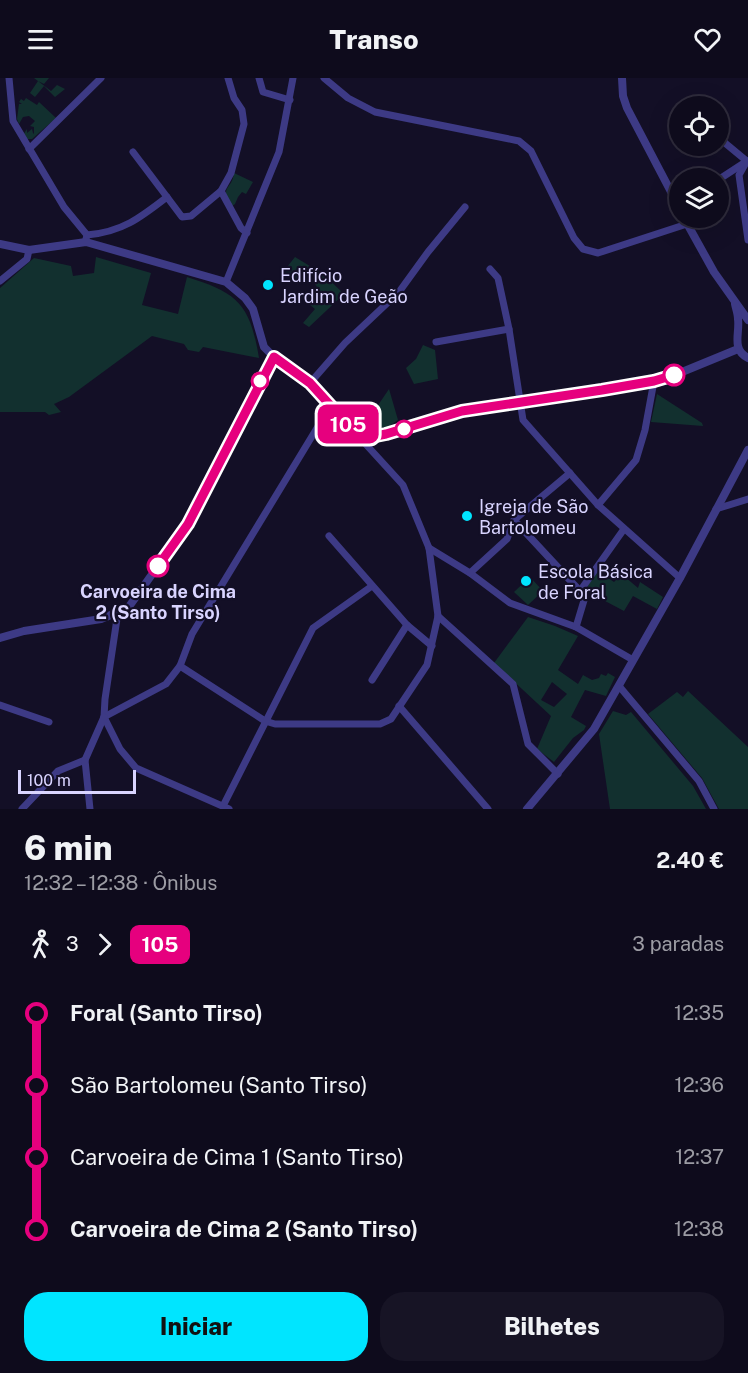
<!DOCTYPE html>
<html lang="pt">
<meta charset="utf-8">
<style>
body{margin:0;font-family:"Public Sans",sans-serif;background:#171425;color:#f1f3f6;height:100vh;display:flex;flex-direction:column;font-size:22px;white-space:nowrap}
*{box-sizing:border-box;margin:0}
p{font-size:20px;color:#9b9ba3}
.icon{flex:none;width:33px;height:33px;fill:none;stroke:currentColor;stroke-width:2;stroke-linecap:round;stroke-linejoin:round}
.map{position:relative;height:731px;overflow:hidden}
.drawer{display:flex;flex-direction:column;background:#0e0b1c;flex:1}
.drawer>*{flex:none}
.badge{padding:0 12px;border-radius:9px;font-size:21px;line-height:39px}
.fabs{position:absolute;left:669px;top:18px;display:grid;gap:12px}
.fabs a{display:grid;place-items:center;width:60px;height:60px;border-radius:50%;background:#0e0b1c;box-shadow:0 6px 24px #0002,0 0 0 2px #2e2b3b;font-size:30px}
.scale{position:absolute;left:18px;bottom:15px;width:118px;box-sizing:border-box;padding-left:6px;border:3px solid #d9d4ff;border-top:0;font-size:16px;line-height:21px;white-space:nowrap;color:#d9d4ff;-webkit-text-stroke:4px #130f26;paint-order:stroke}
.map>.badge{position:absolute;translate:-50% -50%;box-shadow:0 0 0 3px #fff}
.legs{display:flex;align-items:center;gap:9px;height:66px;padding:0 24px;font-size:20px}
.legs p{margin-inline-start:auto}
.headline{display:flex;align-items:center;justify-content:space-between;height:102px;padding:0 24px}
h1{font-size:33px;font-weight:800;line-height:45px}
.action{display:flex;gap:12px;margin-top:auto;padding:12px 24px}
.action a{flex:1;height:69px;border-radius:24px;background:#00e5ff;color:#111;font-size:24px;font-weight:800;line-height:69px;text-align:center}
.action a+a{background:#171425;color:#f1f3f6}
ul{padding:0 24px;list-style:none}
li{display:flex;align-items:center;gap:21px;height:72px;font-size:22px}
li i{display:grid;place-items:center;width:9px;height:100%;margin:0 8px;background:currentColor}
li i::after{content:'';width:15px;height:15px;margin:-8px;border:4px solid;border-radius:50%;background:#0e0b1c}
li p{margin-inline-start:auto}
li:first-child i{background:linear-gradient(#0000 50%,currentColor 0)}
li:last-child i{background:linear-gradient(currentColor 50%,#0000 0)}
header{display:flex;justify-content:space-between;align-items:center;height:78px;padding:0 24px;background:#0e0b1c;font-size:27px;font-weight:800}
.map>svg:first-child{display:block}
.green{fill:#12302f;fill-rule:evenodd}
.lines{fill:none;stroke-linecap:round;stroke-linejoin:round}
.minor{stroke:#3d3a85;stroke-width:7}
.tertiary{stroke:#3d3a85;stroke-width:8}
.line-1-casing{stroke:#fff;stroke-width:14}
.line-1{stroke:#e6007e;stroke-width:9}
.poi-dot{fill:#00e5ff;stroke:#130f26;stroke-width:2}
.stop-1-dot{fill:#fff;stroke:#e6007e;stroke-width:3}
.labels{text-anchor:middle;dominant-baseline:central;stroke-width:4.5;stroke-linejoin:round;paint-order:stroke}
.poi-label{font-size:18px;fill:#d9d4ff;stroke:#130f26;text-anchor:start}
.stop-label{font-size:18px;font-weight:bold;fill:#d9d4ff;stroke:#130f26}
</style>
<header><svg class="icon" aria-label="menu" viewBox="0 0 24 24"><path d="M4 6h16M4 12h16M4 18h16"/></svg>Transo<svg class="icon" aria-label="heart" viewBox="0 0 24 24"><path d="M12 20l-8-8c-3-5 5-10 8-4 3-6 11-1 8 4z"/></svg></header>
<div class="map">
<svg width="748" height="731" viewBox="0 0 748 731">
<rect width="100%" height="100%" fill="#130f26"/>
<g class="green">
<polygon points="34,0 49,0 44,6 38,3 51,13 57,7 65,11 55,19 44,8 35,19 30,15 38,3"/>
<polygon points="26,20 37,27 39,24 56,40 32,61 27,61 23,57 27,51 27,55 32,51 33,55 34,56 34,49 30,48 35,43 29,38 23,39 19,46 17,41 19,26 22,26 19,24 21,21 24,23"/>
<path d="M234,95L253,104L246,116L242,114L238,119L235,126L231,129C219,106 232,113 234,95Z"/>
<path d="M96,179L151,195L142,227L178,236L187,199C238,215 250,226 259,280L203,269L199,274L188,272L184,266L152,258L69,319L54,326L61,334L49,337L45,334H0V210L34,180L71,188L73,198L94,195Z"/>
<polygon points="295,179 323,196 344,216 309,249 303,245 315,231 309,226 318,212 316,207 312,204 316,194 312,191 307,203 300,201 297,205 283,194"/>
<polygon points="423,267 435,272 438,301 414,306 406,290 416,281"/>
<path d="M389,311L398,342C386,351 377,356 364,348Z"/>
<polygon points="657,316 702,345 703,348 651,344"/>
<polygon points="598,493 614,504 619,499 622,502 625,499 638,510 640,504 663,519 657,531 633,518 624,533 588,514 588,507"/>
<polygon points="530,499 543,513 528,527 514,514"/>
<path d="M528,539L555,548L578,558L558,592L578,606L583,597L592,602L599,600L601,596L606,598L608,595L615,599L606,618L585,612L571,639L586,648L584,652L573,660L554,684L537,671L551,638L494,585ZM552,604L567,616L554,629L541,622Z"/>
<polygon points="688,613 748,669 748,731 719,731 702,700 648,636 677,614 683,619"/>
<polygon points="613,633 626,637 631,634 693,708 706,731 610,731 599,656"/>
</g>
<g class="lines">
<g class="minor">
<polyline points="9,0 13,43 64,129 87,157 86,161"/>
<polyline points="259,0 263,14 290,22"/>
<polyline points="324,0 348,20 375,34 519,63 531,73 574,160 583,171 598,175 687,146"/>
<polyline points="712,26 713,28"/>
<polyline points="718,51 725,65 748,84"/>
<polyline points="29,71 101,0"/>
<polyline points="133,74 167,119"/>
<polyline points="747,83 739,97 748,162"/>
<polyline points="718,102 744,85"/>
<polyline points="221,113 241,150 247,155"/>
<path d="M87,157C122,154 140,140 167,119L182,139L191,138L221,113L231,95L244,46L242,32L234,20L228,0"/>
<polyline points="490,191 498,200 509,251 523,342 598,427 680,500"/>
<polyline points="0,203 27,181 29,172"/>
<polyline points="226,204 279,74 293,0"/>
<polyline points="436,264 509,251"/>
<polyline points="310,305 345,265 399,214 428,174 465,129"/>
<polyline points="598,427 636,382 645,352 654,303"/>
<polyline points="716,431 748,421"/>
<polyline points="514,442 580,513"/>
<polyline points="329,458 407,547 432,568"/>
<polyline points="429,470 470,495 510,525 576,549 633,582"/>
<polyline points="470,495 507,461 514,442 570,395"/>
<polyline points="118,534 105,621 104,639 120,671 136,690 229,731"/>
<polyline points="438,538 513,606 528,666 558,696"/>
<polyline points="576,549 585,519 580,513 624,451"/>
<polyline points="180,588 265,643 275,646 380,646 391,641 427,587 438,538 429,470 403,407 361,361"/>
<polyline points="372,602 407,547"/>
<polyline points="619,608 699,703 714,731"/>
<polyline points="0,627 49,644"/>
<polyline points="399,628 488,731"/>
<polyline points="104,639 166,606 180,588 192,556 331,327"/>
<polyline points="223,728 313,550 372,508"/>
<polyline points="22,731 58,693 85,682"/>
<polyline points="90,731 85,682 104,639"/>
</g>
<g class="tertiary">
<polyline points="622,0 623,18 627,30 680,131"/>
<polyline points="684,140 714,194 748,242"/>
<polyline points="0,166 29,172 86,164 226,204 245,220 253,231 264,269 274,279 310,305 361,361 386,356 462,333 654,303 682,294 738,271"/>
<path d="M735,226C736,231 738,236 738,241C740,256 731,271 748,280"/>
<polyline points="0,560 24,553 101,541 128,530 188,446 274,279"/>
<polyline points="527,731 594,651 680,500 748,372"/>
</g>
</g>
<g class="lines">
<defs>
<polyline id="line-1" points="158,488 188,446 274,279 310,305 361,361 386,356 462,333 602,312 654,303 674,297"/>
</defs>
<use href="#line-1" class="line-1-casing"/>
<use href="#line-1" class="line-1"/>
</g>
<g class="poi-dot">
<circle cx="268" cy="207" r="6"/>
<circle cx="467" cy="438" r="6"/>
<circle cx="526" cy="503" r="6"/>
</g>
<g class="stop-1-dot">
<circle cx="674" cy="297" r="10"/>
<circle cx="260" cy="303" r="8"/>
<circle cx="404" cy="351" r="8"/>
<circle cx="158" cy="488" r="10"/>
</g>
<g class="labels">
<g class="poi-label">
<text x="280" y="197">Edifício<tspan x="280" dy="21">Jardim de Geão</tspan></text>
<text x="479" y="428">Igreja de São<tspan x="479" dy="21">Bartolomeu</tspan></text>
<text x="538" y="493">Escola Básica<tspan x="538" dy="21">de Foral</tspan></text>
</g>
<g class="stop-label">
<text x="158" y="513">Carvoeira de Cima<tspan x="158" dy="21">2 (Santo Tirso)</tspan></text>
</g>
</g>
</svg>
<div class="fabs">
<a><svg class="icon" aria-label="locate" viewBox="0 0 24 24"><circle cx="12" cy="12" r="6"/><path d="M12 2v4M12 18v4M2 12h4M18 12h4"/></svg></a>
<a><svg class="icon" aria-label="layers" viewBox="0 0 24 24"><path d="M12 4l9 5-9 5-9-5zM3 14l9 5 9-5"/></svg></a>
</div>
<div class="scale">100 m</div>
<b class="badge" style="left:348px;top:346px;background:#e6007e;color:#fff">105</b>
</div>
<section class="drawer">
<div class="headline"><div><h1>6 min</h1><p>12:32 – 12:38 · Ônibus</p></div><b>2.40 €</b></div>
<div class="legs"><svg class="icon" aria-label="walk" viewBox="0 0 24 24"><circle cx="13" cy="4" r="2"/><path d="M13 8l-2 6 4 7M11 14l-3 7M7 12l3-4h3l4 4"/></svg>3<svg class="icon" aria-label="forward" viewBox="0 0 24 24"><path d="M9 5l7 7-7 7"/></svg><b class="badge" style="background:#e6007e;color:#fff">105</b><p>3 paradas</p></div>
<ul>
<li><i style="color:#e6007e"></i><b>Foral (Santo Tirso)</b><p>12:35</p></li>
<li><i style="color:#e6007e"></i><span>São Bartolomeu (Santo Tirso)</span><p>12:36</p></li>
<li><i style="color:#e6007e"></i><span>Carvoeira de Cima 1 (Santo Tirso)</span><p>12:37</p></li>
<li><i style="color:#e6007e"></i><b>Carvoeira de Cima 2 (Santo Tirso)</b><p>12:38</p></li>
</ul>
<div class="action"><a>Iniciar</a><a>Bilhetes</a></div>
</section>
